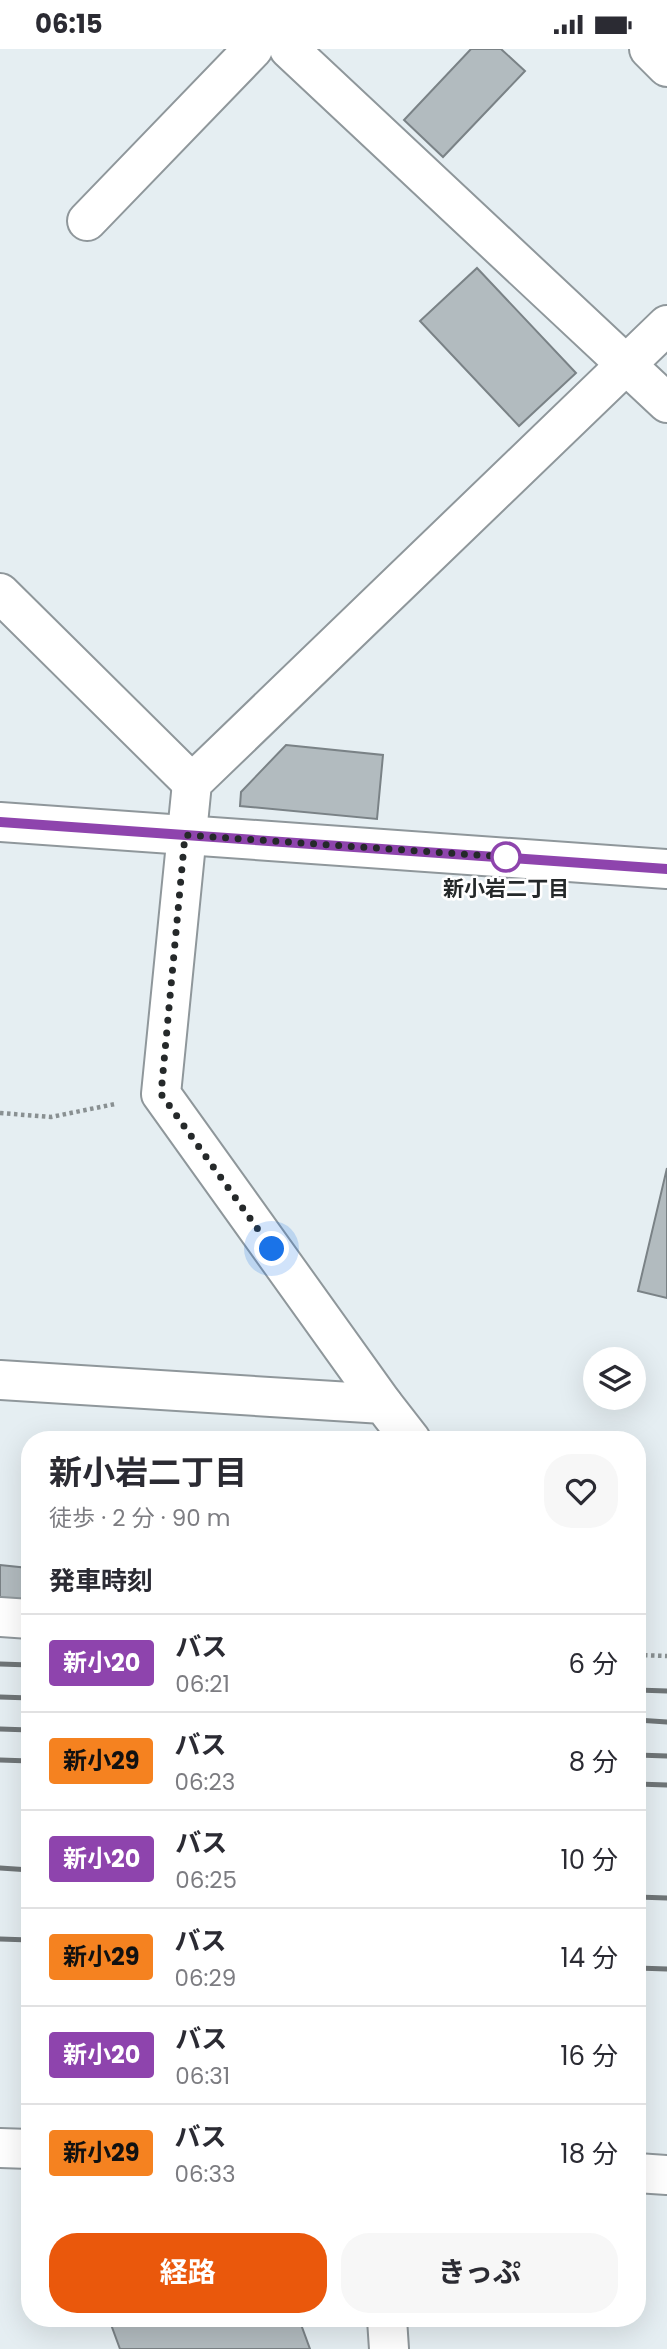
<!DOCTYPE html>
<html lang="ja">
<meta charset="utf-8">
<style>
body{margin:0;font-family:Poppins,"Noto Sans JP",sans-serif;background:#f7f7f7;color:#2b2b33;height:100vh;display:flex;flex-direction:column;font-size:26px;white-space:nowrap}
*{box-sizing:border-box;margin:0}
p{font-size:23px;color:#7c7c81}
.icon{flex:none;width:38px;height:38px;fill:none;stroke:currentColor;stroke-width:2;stroke-linecap:round;stroke-linejoin:round}
.map{position:relative;flex:1;overflow:hidden}
.side{position:absolute;left:21px;top:1382px;width:625px;height:896px;display:flex;flex-direction:column;background:#fff;border-radius:28px;box-shadow:0 7px 28px #0002}
.side>*{flex:none}
.badge{padding:0 14px;border-radius:5px;font-size:24px;line-height:46px}
.controls{position:absolute;left:583px;top:1298px;display:grid;gap:14px}
.controls a{display:grid;place-items:center;width:63px;height:63px;border-radius:50%;background:#fff;box-shadow:0 7px 28px #0002;font-size:35px}
.you{position:absolute;width:35px;height:35px;margin:-18px;border:5px solid #fff;border-radius:50%;background:#1a73e8;box-shadow:0 0 0 10px #1a73e833}
.map>.badge{position:absolute;translate:-50% -50%;box-shadow:0 0 0 4px #fff}
h2{padding:0 28px;font-size:26px;line-height:63px}
.round{display:grid;place-items:center;flex:none;width:74px;height:74px;border-radius:28px;background:#f7f7f7}
.summary{display:flex;align-items:center;justify-content:space-between;height:119px;padding:0 28px}
h1{font-size:33px;font-weight:700;line-height:52px}
.action{display:flex;gap:14px;margin-top:auto;padding:14px 28px}
.action a{flex:1;height:80px;border-radius:28px;background:#ea580c;color:#fff;font-size:28px;font-weight:700;line-height:80px;text-align:center}
.action a+a{background:#f7f7f7;color:#2b2b33}
ul{padding:0;list-style:none}
li{display:flex;align-items:center;gap:21px;height:98px;padding:0 28px;border-top:2px solid #e1e1e2}
li div{flex:1}
li b{display:block;font-size:26px}
li em{font-style:normal}
li .badge{min-width:77px;font-weight:700;text-align:center}
.status{display:flex;justify-content:space-between;align-items:center;height:49px;padding:0 35px;background:#fff;direction:ltr}
.status svg{height:19px;fill:currentColor}
.map>svg:first-child{display:block}
.building{fill:#b2bbbf;stroke:#7a8286;stroke-width:2}
.lines{fill:none;stroke-linecap:round;stroke-linejoin:round}
.minor-casing{stroke:#8f979b;stroke-width:42}
.path{stroke:#899092;stroke-width:4.5;stroke-dasharray:3.5 3.5;stroke-linecap:butt}
.minor{stroke:#fff;stroke-width:38}
.rail{stroke:#6f7577;stroke-width:5}
.line-casing{stroke:#fff;stroke-width:16}
.line{stroke:#8e44ad;stroke-width:10}
.walk{stroke:#25292a;stroke-width:7;stroke-dasharray:0 12.6}
.stop-dot{fill:#fff;stroke:#8e44ad;stroke-width:3.5}
.labels{text-anchor:middle;dominant-baseline:central;stroke-width:5;stroke-linejoin:round;paint-order:stroke}
.stop-label{font-size:21px;font-weight:bold;fill:#25292a;stroke:#fff}
</style>
<div class="status"><b>06:15</b><svg viewBox="0 0 49 12"><path d="M0 12V9h3v3zM5 12V6h3v6zM10 12V3h3v9zM15 12V0h3v12zM26 1h20v11H26zM47 4h2v5h-2z"/></svg></div>
<div class="map">
<svg width="667" height="2300" viewBox="0 0 667 2300">
<rect width="100%" height="100%" fill="#e5eef2"/>
<g class="building">
<polygon points="471,0 501,0 525,22 443,108 404,71"/>
<polygon points="477,219 576,324 519,377 420,272"/>
<polygon points="286,696 383,706 377,770 240,757 241,743"/>
<polygon points="667,1119 667,1249 638,1242"/>
<polygon points="0,1516 28,1519 24,1553 0,1551"/>
<polygon points="109,2270 299,2270 310,2300 120,2300"/>
</g>
<g class="lines">
<defs>
<g id="minor">
<polyline points="289,0 667,354"/>
<polyline points="649,0 667,18"/>
<polyline points="87,172 253,0"/>
<polyline points="0,544 192,734"/>
<polyline points="0,773 667,820"/>
<polyline points="0,1331 383,1355 411,1391"/>
<polyline points="383,1355 161,1045 192,734 667,276"/>
<polyline points="0,1568 30,1570"/>
<polyline points="0,2099 30,2100"/>
<polyline points="637,2124 667,2126"/>
<polyline points="387,2270 389,2300"/>
</g>
</defs>
<use href="#minor" class="minor-casing"/>
<g class="path">
<polyline points="0,1064 51,1068 115,1055"/>
<polyline points="637,1606 667,1607"/>
</g>
<use href="#minor" class="minor"/>
<g class="rail">
<polyline points="0,1615 30,1616"/>
<polyline points="637,1641 667,1642"/>
<polyline points="0,1648 30,1649"/>
<polyline points="637,1671 667,1673"/>
<polyline points="0,1680 30,1681"/>
<polyline points="637,1706 667,1707"/>
<polyline points="0,1711 30,1712"/>
<polyline points="637,1735 667,1736"/>
<polyline points="0,1819 30,1821"/>
<polyline points="637,1848 667,1849"/>
<polyline points="0,1890 30,1891"/>
<polyline points="637,1919 667,1920"/>
</g>
</g>
<g class="lines">
<defs>
<polyline id="line" points="0,773 667,820"/>
</defs>
<use href="#line" class="line-casing"/>
<use href="#line" class="line"/>
<polyline class="walk" points="272,1200 161,1045 185,786 506,808"/>
</g>
<circle class="stop-dot" cx="506" cy="808" r="14"/>
<g class="labels">
<g class="stop-label">
<text x="506" y="839">新小岩二丁目</text>
</g>
</g>
</svg>
<div class="controls">
<a><svg class="icon" aria-label="layers" viewBox="0 0 24 24"><path d="M12 4l9 5-9 5-9-5zM3 14l9 5 9-5"/></svg></a>
</div>
<div class="you" style="left:272px;top:1200px"></div>
<section class="side">
<div class="summary"><div><h1>新小岩二丁目</h1><p>徒歩 · 2 分 · 90 m</p></div><a class="round"><svg class="icon" aria-label="heart" viewBox="0 0 24 24"><path d="M12 20l-8-8c-3-5 5-10 8-4 3-6 11-1 8 4z"/></svg></a></div>
<h2>発車時刻</h2>
<ul>
<li><span class="badge" style="background:#8e44ad;color:#fff">新小20</span><div><b>バス</b><p>06:21</p></div><em>6 分</em></li>
<li><span class="badge" style="background:#f58220;color:#111">新小29</span><div><b>バス</b><p>06:23</p></div><em>8 分</em></li>
<li><span class="badge" style="background:#8e44ad;color:#fff">新小20</span><div><b>バス</b><p>06:25</p></div><em>10 分</em></li>
<li><span class="badge" style="background:#f58220;color:#111">新小29</span><div><b>バス</b><p>06:29</p></div><em>14 分</em></li>
<li><span class="badge" style="background:#8e44ad;color:#fff">新小20</span><div><b>バス</b><p>06:31</p></div><em>16 分</em></li>
<li><span class="badge" style="background:#f58220;color:#111">新小29</span><div><b>バス</b><p>06:33</p></div><em>18 分</em></li>
</ul>
<div class="action"><a>経路</a><a>きっぷ</a></div>
</section>
</div>
